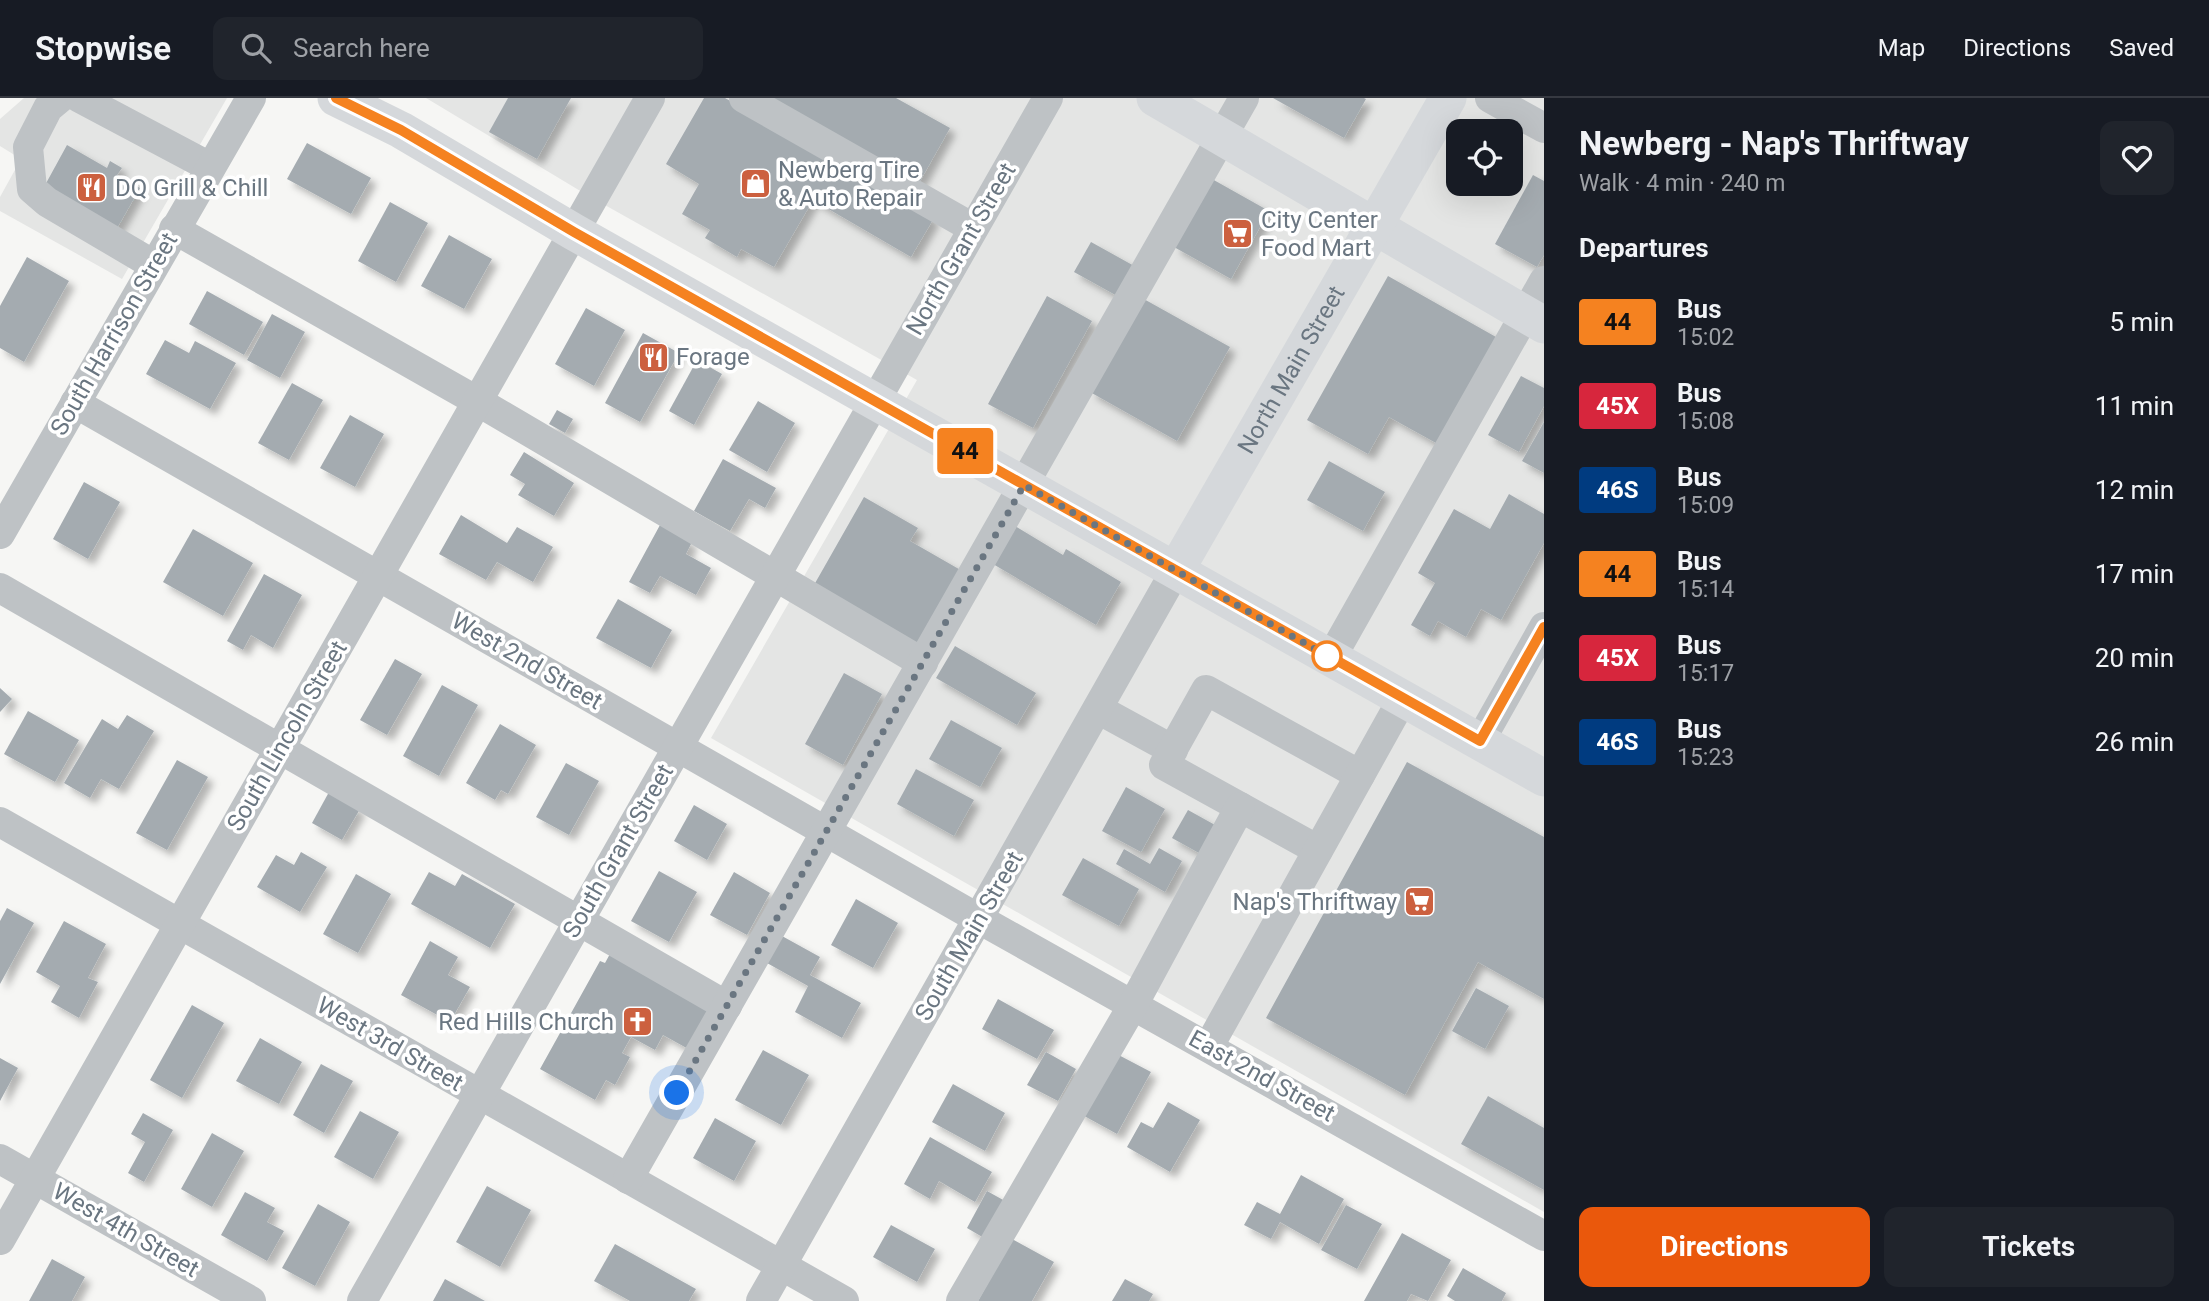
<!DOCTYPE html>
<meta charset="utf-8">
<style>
body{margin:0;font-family:Roboto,sans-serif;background:#20242c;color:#f1f3f6;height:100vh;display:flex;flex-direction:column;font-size:26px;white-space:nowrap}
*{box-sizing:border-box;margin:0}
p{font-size:23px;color:#9ea1a6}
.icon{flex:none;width:38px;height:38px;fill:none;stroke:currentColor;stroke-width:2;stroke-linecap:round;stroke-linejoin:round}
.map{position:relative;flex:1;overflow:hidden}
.sheet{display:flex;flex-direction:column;background:#171b24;width:665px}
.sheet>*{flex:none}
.badge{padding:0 14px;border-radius:5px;font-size:24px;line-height:46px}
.fabs{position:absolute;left:1446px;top:21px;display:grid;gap:14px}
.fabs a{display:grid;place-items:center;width:77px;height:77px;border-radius:14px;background:#171b24;box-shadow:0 7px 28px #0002;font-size:35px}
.you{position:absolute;width:35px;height:35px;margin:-18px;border:5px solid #fff;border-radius:50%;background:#1a73e8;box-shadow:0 0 0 10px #1a73e833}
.map>.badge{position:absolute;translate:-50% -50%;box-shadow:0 0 0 4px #fff}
h2{padding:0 35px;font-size:26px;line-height:63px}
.round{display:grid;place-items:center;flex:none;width:74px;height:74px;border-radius:14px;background:#20242c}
.headline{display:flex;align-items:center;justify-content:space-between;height:119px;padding:0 35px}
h1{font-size:33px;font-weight:700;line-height:52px}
.cta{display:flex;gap:14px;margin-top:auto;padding:14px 35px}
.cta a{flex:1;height:80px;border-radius:14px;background:#ea580c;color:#fff;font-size:28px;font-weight:700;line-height:80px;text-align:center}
.cta a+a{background:#20242c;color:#f1f3f6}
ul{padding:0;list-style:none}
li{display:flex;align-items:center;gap:21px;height:84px;padding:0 35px}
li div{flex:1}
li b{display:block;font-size:26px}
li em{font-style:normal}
li .badge{min-width:77px;font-weight:700;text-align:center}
header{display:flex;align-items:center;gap:42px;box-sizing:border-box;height:98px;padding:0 35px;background:#171b24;border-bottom:2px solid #363941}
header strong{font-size:33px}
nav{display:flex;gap:38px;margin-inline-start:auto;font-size:24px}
.search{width:490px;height:63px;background:#20242c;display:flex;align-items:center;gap:18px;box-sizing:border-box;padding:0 24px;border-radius:14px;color:#9ea1a6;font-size:26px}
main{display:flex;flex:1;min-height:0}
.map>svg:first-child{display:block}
.built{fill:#e4e5e4;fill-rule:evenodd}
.building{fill:#a4abb0;filter:url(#shadow)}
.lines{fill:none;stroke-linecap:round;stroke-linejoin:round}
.minor{stroke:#bec2c5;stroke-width:30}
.major{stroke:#d5d8db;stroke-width:37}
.line-casing{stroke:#fff;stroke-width:16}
.line{stroke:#f58220;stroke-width:10}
.walk{stroke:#6a7681;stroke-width:7;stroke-dasharray:0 12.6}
.stop-dot{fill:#fff;stroke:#f58220;stroke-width:3.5}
.labels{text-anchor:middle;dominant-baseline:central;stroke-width:7;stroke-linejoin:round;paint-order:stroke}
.poi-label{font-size:24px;fill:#6a7681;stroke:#fff;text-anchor:start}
.street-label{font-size:24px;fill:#6a7681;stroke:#fff}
</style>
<header>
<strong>Stopwise</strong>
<div class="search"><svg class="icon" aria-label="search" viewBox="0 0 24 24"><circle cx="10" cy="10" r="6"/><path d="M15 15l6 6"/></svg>Search here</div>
<nav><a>Map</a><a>Directions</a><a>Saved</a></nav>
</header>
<main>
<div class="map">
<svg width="1544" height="1203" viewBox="0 0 1544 1203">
<defs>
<filter id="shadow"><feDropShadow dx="6" dy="6" stdDeviation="3.5" flood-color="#0004"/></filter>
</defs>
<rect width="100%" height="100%" fill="#f6f6f4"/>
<g class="built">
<polygon points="24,0 227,0 122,181 0,113 0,99 21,61 0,48 0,21"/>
<path d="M426,0H1544V1114L711,640L917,282L587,97ZM1458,33H1510V86H1458Z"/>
</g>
<g class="building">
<polygon points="508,0 571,0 537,61 489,34"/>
<polygon points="704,0 725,0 934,120 911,159 813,102 774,169 741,151 737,159 705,140 710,132 682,116 699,86 666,66"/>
<polygon points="767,0 896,0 950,30 919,85"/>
<polygon points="1273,0 1364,0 1366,1 1344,40"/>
<polygon points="307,45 371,80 351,116 287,81"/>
<polygon points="67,47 107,70 110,63 122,70 117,77 140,90 116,132 44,89"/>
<polygon points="1533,77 1544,83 1544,157 1537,169 1495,146"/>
<polygon points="1212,81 1269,113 1231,181 1174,149"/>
<polygon points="390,104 428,125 396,184 358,163"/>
<polygon points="449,137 492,161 464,211 421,188"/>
<polygon points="1091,144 1136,169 1119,199 1074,174"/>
<polygon points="27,159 69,183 24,264 0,250 0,208"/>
<polygon points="1388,178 1496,239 1436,345 1389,319 1368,356 1307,322"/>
<polygon points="207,193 263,224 244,257 189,226"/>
<polygon points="1047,198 1092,223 1033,330 988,306"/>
<polygon points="1142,200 1230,249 1177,343 1090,294"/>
<polygon points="586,210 625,232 594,288 555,266"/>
<polygon points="272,216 305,234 280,280 247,262"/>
<polygon points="643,235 679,255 640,324 605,305"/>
<polygon points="165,242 189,255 195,243 236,265 210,311 146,276"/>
<polygon points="697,262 722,276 694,327 669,313"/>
<polygon points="1521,278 1544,290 1544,308 1519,354 1488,337"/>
<polygon points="292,285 323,302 289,362 258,345"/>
<polygon points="758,303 795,325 767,374 729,352"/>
<polygon points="557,312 573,321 565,335 549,326"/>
<polygon points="350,317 384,336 355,389 320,370"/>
<polygon points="1544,324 1544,375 1522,363"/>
<polygon points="524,354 574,385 554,418 518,397 525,386 510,377"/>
<polygon points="723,361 776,390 765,410 749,401 730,433 694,413"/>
<polygon points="1329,363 1385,394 1363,433 1307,402"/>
<polygon points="84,384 120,404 88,461 53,441"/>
<polygon points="1509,396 1544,416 1544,445 1501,522 1481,511 1466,539 1438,523 1430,538 1411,527 1435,485 1418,475 1454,411 1490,431"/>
<polygon points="864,399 918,430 910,443 964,474 920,549 814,487"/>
<polygon points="461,417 507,445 517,429 553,449 533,484 497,464 486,482 439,456"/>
<polygon points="660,427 692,444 686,456 711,470 696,497 660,478 650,495 629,484"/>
<polygon points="1015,428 1063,457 1066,451 1121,484 1096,527 993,466"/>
<polygon points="193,431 253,465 223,518 163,484"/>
<polygon points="264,476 302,497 273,550 251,537 243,552 227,543"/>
<polygon points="618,501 672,532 651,570 596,540"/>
<polygon points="955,548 1036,595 1017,627 936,580"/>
<polygon points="395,561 422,576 387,637 360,622"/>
<polygon points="844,575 882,596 843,667 805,646"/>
<polygon points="442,587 478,607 439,678 403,658"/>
<polygon points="0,590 12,601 0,614"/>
<polygon points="28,613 79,642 55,684 4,656"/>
<polygon points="127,617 154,633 119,691 101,681 90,700 64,685 102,621 118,631"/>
<polygon points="951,622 1002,650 980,689 929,661"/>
<polygon points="500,626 536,647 508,696 501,692 495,702 466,685"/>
<polygon points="177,662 208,679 167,752 136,735"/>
<polygon points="1407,664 1544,739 1544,901 1478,864 1405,997 1266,920"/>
<polygon points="566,665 599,683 569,737 536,719"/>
<polygon points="916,671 974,702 954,738 897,706"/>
<polygon points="1126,689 1165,711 1141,754 1102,733"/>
<polygon points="329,694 360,711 342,742 312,725"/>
<polygon points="694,707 727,726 707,762 674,743"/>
<polygon points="1188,712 1215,727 1199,755 1172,740"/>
<polygon points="1159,750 1182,763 1165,794 1116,766 1124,751 1150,766"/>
<polygon points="301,754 327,769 300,814 257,789 276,757 294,767"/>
<polygon points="1083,760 1139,791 1119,828 1062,797"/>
<polygon points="659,773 697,794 669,844 631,823"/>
<polygon points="429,774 455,788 462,776 515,806 490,850 411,806"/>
<polygon points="734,774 770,795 747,837 710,817"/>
<polygon points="356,776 391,796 358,855 323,836"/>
<polygon points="856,801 898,825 873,870 831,847"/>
<polygon points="7,810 34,825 0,886 0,823"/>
<polygon points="64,823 106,846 88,880 98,884 79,920 51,904 60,888 36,874"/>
<polygon points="782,838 820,859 810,877 861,905 842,940 795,914 808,888 767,865"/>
<polygon points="430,843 458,859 448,877 470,889 450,924 401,897"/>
<polygon points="611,854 715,912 692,953 663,937 655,952 631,939 622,955 630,959 615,987 606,982 595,1002 540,971 600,863 605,865"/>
<polygon points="1476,890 1509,908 1485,951 1452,933"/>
<polygon points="998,901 1054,932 1037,961 982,931"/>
<polygon points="192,907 224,925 182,1000 150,982"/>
<polygon points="260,940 302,964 279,1006 236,983"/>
<polygon points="763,952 809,977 781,1027 735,1002"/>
<polygon points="1111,953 1151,974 1117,1036 1077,1014"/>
<polygon points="1046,954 1076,971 1058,1003 1027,987"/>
<polygon points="0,960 18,970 0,1003"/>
<polygon points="321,966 353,983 324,1035 293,1017"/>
<polygon points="953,986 1005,1015 985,1053 932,1024"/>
<polygon points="1488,998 1544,1030 1544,1092 1461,1046"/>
<polygon points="1168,1004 1200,1022 1170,1074 1127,1049 1141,1024 1153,1030"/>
<polygon points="360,1013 399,1034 373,1081 334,1059"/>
<polygon points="143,1015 173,1032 144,1084 128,1075 145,1044 131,1036"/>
<polygon points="715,1020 756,1043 734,1083 693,1060"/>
<polygon points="212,1035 244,1053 212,1109 181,1091"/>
<polygon points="930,1039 992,1074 975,1104 939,1083 930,1101 904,1086"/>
<polygon points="1301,1077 1344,1101 1319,1146 1280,1124 1271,1141 1244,1127 1257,1104 1280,1116"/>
<polygon points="487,1088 531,1112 500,1169 456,1144"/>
<polygon points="987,1093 1005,1103 984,1140 967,1130"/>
<polygon points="245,1094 275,1110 267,1124 284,1133 267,1163 221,1137"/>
<polygon points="318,1106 350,1124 315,1188 282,1170"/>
<polygon points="1346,1107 1382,1126 1357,1171 1321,1152"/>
<polygon points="891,1127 935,1151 917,1184 873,1159"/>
<polygon points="1402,1135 1451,1162 1428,1203 1411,1196 1407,1203 1364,1203"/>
<polygon points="1012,1141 1054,1164 1032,1203 978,1203"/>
<polygon points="615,1146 696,1191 689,1203 630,1203 594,1183"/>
<polygon points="52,1161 85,1179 72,1203 29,1203"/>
<polygon points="1463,1170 1506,1195 1502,1203 1455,1203 1447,1198"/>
<polygon points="445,1181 485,1203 433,1203"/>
<polygon points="1125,1181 1153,1196 1149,1203 1112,1203"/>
</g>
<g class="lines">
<g class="minor">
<polyline points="60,0 48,10 28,49 32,91 47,104 154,167"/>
<polyline points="80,0 210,69"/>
<polyline points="744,0 973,130"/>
<polyline points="1490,0 1544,30"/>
<polyline points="174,131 477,303 923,565"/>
<polyline points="75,305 979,821 1544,1138"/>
<polyline points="0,436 251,0"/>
<polyline points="0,490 727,908"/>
<polyline points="1331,560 1544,183"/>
<polyline points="1098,611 1173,652"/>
<polyline points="1480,643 1544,529"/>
<polyline points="0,724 844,1203"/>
<polyline points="1318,752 1164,667 1206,592 1360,677"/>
<polyline points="1209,948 1403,600"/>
<polyline points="0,1061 251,1203"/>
<polyline points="628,1081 1244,0"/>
<polyline points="0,1142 650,0"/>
<polyline points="362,1203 1048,0"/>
<polyline points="761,1203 1176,472"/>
<polyline points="961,1203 1133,907 1240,709"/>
</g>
<g class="major">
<polyline points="336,0 401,32 574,134 1544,680"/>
<polyline points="1155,0 1544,227"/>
<path id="s1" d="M1176,472L1448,0"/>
</g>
</g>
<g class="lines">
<defs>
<polyline id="line" points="336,0 401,32 574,134 1480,643 1544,529"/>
</defs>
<use href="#line" class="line-casing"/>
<use href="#line" class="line"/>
<polyline class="walk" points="677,995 1024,387 1331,560 1327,558"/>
</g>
<defs>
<symbol id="shop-square" viewBox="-11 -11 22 22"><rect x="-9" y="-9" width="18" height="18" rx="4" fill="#cc603f" stroke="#fff"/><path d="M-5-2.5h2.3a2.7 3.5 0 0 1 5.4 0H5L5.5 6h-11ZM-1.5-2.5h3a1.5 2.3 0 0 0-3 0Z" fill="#fff"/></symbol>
<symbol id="restaurant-square" viewBox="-11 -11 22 22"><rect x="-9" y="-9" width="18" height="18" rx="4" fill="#cc603f" stroke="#fff"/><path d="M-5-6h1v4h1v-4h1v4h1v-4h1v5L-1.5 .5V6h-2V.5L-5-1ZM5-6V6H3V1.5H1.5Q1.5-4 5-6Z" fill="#fff"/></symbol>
<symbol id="supermarket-square" viewBox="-11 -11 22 22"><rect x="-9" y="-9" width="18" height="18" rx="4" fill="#cc603f" stroke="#fff"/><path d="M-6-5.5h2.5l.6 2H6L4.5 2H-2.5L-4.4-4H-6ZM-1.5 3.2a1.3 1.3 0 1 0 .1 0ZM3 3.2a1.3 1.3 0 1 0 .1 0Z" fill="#fff"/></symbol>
<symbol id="church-square" viewBox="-11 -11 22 22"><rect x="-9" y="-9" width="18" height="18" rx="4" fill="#cc603f" stroke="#fff"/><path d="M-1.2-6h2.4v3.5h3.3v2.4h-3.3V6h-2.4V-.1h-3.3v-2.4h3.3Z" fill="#fff"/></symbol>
</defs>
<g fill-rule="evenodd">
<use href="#shop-square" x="738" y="68" width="35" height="35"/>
<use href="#restaurant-square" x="74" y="72" width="35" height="35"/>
<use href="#supermarket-square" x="1220" y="118" width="35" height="35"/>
<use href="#restaurant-square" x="636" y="242" width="35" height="35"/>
<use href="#supermarket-square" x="1402" y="786" width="35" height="35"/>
<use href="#church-square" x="620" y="906" width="35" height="35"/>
</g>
<circle class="stop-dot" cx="1327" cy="558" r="14"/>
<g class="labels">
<g class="poi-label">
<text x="778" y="72">Newberg Tire<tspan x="778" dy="28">&amp; Auto Repair</tspan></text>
<text x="115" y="90">DQ Grill &amp; Chill</text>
<text x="1261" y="122">City Center<tspan x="1261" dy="28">Food Mart</tspan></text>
<text x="676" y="259">Forage</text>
<text x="1397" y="804" text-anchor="end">Nap's Thriftway</text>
<text x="614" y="924" text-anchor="end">Red Hills Church</text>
</g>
<g class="street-label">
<text transform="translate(961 151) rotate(-60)">North Grant Street</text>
<text transform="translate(114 236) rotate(-60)">South Harrison Street</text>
<text stroke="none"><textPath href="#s1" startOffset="231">North Main Street</textPath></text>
<text transform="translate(527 563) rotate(30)">West 2nd Street</text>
<text transform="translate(287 638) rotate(-60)">South Lincoln Street</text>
<text transform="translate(618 753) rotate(-60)">South Grant Street</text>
<text transform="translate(969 838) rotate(-60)">South Main Street</text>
<text transform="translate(390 946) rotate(30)">West 3rd Street</text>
<text transform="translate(1262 978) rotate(29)">East 2nd Street</text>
<text transform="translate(126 1132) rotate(30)">West 4th Street</text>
</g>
</g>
</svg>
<div class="fabs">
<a><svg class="icon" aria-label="locate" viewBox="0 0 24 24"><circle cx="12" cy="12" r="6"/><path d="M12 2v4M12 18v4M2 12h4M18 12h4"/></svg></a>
</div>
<div class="you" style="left:677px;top:995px"></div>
<b class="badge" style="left:965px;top:353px;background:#f58220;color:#111">44</b>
</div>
<section class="sheet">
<div class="headline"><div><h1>Newberg - Nap's Thriftway</h1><p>Walk · 4 min · 240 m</p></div><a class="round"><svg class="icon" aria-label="heart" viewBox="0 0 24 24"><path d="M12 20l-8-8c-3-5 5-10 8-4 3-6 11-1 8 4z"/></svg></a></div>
<h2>Departures</h2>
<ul>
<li><span class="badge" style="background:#f58220;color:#111">44</span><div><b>Bus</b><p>15:02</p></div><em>5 min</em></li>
<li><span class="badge" style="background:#d7263d;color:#fff">45X</span><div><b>Bus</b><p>15:08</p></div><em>11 min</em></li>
<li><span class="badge" style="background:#003b80;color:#fff">46S</span><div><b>Bus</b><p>15:09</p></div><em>12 min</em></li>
<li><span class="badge" style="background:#f58220;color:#111">44</span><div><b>Bus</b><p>15:14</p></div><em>17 min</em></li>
<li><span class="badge" style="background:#d7263d;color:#fff">45X</span><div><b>Bus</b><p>15:17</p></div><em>20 min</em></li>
<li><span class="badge" style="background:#003b80;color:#fff">46S</span><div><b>Bus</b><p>15:23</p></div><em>26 min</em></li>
</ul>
<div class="cta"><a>Directions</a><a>Tickets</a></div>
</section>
</main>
